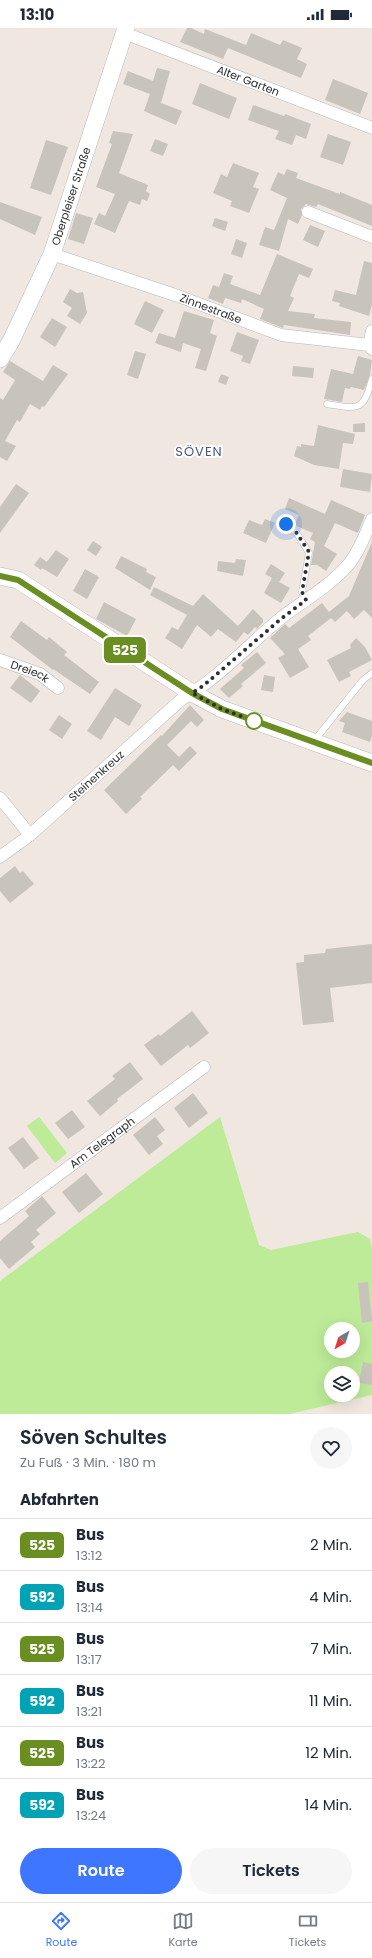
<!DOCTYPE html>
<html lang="de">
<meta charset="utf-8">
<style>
body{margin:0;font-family:Poppins,sans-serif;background:#f6f6f7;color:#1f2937;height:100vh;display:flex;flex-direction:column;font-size:15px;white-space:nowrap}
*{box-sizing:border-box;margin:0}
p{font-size:13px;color:#747a83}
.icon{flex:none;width:22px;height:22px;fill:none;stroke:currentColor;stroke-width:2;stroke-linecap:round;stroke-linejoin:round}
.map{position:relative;height:1386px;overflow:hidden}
.details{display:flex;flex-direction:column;background:#fff;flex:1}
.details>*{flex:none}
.badge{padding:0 8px;border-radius:6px;font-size:14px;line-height:26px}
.needle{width:26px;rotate:219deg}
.buttons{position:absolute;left:324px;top:1294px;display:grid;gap:8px}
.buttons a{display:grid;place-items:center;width:36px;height:36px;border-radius:50%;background:#fff;box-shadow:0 4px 16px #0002;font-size:20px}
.you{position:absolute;width:20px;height:20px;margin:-10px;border:3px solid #fff;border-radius:50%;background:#1a73e8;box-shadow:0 0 0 6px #1a73e833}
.map>.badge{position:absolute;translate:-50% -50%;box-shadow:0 0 0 2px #fff}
h2{padding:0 20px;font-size:15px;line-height:36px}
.round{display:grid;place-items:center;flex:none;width:42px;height:42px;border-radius:21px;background:#f6f6f7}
.headline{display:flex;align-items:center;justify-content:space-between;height:68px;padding:0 20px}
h1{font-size:19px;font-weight:600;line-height:30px}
.primary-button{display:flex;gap:8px;margin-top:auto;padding:8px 20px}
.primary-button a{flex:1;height:46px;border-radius:24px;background:#3e76ff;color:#fff;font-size:16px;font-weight:600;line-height:46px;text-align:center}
.primary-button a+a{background:#f6f6f7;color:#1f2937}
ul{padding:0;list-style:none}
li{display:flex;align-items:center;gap:12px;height:52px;padding:0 20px;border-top:1px solid #e0e1e3}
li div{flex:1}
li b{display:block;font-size:15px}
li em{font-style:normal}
li .badge{min-width:44px;font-weight:700;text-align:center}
.status{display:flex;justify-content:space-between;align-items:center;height:28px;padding:0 20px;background:#fff;direction:ltr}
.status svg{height:11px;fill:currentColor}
.tab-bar{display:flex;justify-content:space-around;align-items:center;height:56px;border-top:1px solid #e0e1e3;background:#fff;font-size:11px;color:#747a83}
.tab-bar a{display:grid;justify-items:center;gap:2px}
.tab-bar .on{color:#3e76ff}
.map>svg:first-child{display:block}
.green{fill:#bdeb98;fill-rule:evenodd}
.building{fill:#c8c3bb}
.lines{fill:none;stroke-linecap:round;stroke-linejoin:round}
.lane-casing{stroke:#b4b8c2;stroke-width:7}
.street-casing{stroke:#b4b8c2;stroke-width:13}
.secondary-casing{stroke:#b4b8c2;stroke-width:18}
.lane{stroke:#fff;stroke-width:6}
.street{stroke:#fff;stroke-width:12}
.secondary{stroke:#fff;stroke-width:17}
.line-casing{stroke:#fff;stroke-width:9}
.line{stroke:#6b8e23;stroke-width:6}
.walk{stroke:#2e2e2e;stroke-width:4;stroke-dasharray:0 7.2}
.stop-dot{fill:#fff;stroke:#6b8e23;stroke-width:2}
.labels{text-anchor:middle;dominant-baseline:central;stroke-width:4;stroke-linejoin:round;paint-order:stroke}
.street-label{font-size:11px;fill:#2e2e2e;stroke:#fff}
.quarter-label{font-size:13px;letter-spacing:1px;fill:#495984;stroke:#fff}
</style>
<div class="status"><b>13:10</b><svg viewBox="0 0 49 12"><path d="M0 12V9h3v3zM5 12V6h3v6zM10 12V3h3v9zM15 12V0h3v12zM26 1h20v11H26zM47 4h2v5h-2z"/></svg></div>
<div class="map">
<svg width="372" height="1386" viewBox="0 0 372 1386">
<rect width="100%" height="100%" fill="#f0e7e0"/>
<g class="green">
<polygon points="39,1089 67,1125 55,1135 27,1098"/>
<path d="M220,1089L259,1217L271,1222L358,1204L370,1211L372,1220V1367L289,1386H0V1253ZM331,1301H353V1323H331ZM331,1345H353V1367H331Z"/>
</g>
<g class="building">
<polygon points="187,0 191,0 204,6 205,1 246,17 251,5 280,17 283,12 302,20 297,31 307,36 301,50 228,20 223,31 180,14"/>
<polygon points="157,40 170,43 161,75 182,83 176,97 144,83 150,66 123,56 128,43 153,53"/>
<polygon points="333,51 368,65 360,86 325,72"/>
<polygon points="200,55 237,70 229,91 192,76"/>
<polygon points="253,77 284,88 285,86 311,96 306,111 296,107 292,117 275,111 279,103 248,92"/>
<polygon points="113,103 133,106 119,145 148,157 146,163 150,166 147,173 142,171 140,177 129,173 115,205 94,196 99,185 105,188 115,166 96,159 112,116 109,115"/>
<polygon points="328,106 351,114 343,137 320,129"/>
<polygon points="155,111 168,116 163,128 150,123"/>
<polygon points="46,112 68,119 51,167 30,160"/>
<polygon points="233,135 259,145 253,159 259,161 249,185 230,178 232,173 213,165 221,146 227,149"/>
<polygon points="287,141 298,145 296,150 340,166 340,164 372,177 372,198 318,176 316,179 306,176 301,181 302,187 298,196 288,191 279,223 259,217 265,199 274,202 287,170 270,162 278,144 284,147"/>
<polygon points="0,174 42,189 35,207 0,191"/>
<polygon points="76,185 93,190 84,216 68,211"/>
<polygon points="215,190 228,194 225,203 212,198"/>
<polygon points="310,197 325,203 318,219 303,212"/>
<polygon points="236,211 247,215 242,230 231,226"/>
<polygon points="277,226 313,241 309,250 299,246 290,268 294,270 288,283 315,286 314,290 351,294 350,307 284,297 283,300 260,291 264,281 242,271 241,275 225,270 223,276 208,270 213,257 219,259 224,245 233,248 230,256 260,267"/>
<polygon points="364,233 372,235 372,276 369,288 339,278 340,275 332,273 335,262 356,267"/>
<polygon points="70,261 77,265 83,264 87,285 80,296 67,288 72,280 63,274"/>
<polygon points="145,273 164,282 152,305 134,296"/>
<polygon points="184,283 214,292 210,305 217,308 206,343 195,340 201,321 183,315 181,324 155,315 159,305 175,310"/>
<polygon points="52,290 67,299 55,319 40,309"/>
<polygon points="237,304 259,312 250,336 241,333 243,328 230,323"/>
<polygon points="135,323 146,326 138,351 127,347"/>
<polygon points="358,328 372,332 370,347 364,362 351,359 350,361 345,360 342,374 324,371 331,341 353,346"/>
<polygon points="10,333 43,353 53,337 68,346 44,379 42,378 40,382 30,376 20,394 17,392 5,413 16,418 7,433 0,429 0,370 3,372 14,354 15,352 3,344"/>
<polygon points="293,338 314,340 313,350 292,348"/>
<polygon points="221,346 229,349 226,357 218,354"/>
<polygon points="365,395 365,404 353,404 353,396"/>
<polygon points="318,397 355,406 353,416 343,415 339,441 314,437 294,428 297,418 301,419 301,416 314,418"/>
<polygon points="343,441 372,446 370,464 340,459"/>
<polygon points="16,456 29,465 0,505 0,479"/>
<polygon points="289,470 325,486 331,472 365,487 358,505 335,495 324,518 337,526 326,543 317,537 311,537 315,514 310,511 313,505 294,497 299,487 285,481"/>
<polygon points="265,491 275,495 266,515 243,505 249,492 262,497"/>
<polygon points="93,513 102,519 96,528 87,522"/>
<polygon points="372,514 372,590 364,582 354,591 347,583 335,594 331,590 308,608 311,612 298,621 309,639 290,650 278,630 285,626 270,610 285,596 289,600 322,575 329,584 349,568"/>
<polygon points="56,522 69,531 57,549 42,540"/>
<polygon points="121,528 147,541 146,544 156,549 150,562 115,540"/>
<polygon points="40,529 47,534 41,542 34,537"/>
<polygon points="236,531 246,532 243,548 217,543 218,533 235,535"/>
<polygon points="271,536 285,545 279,554 265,546"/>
<polygon points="85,541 99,549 87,571 73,563"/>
<polygon points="272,550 290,560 281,575 264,565"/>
<polygon points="154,559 193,578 203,566 238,598 253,581 263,591 263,594 257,601 255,599 248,607 244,604 236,614 218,601 211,609 197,597 182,621 165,610 172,599 178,602 187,587 150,567"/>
<polygon points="104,574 136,591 127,608 96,591"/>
<polygon points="21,593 47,612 49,609 67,624 64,627 99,654 90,666 53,641 53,642 10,609"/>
<polygon points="356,610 365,619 372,632 349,644 351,648 339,654 327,632 351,620 350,617"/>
<polygon points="257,624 266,635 241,656 243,658 229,670 220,661 244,640 241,637"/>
<polygon points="20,647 40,663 31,675 10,660"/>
<polygon points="264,647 275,649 273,664 261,662"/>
<polygon points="115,660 142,677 129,698 115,689 101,712 87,703"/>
<polygon points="190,677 204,692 197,699 191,693 167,717 179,729 190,718 197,725 179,743 173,737 140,769 142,771 126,786 104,762 161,707 162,708"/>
<polygon points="347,684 372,693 372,708 370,714 342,704 345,695 339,693"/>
<polygon points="59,687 72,696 62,711 49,702"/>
<polygon points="15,838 20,845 23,843 34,856 10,875 0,863 0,850"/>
<polygon points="372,916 372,955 330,960 334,994 303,997 296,935 304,934 304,927 325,925 326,921"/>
<polygon points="192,983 209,1005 190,1020 188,1017 161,1038 144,1017 159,1006 160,1008"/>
<polygon points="130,1034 143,1051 117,1071 118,1073 100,1088 87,1073 115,1051 112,1048"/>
<polygon points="193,1065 208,1085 189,1100 174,1080"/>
<polygon points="72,1082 85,1099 68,1111 55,1095"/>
<polygon points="155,1089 165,1102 157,1108 163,1116 149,1127 133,1107"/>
<polygon points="23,1109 39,1130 24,1141 8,1120"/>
<polygon points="86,1145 103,1166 79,1185 62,1164"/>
<polygon points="42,1168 56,1185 36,1202 40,1206 31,1214 35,1219 9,1241 0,1230 0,1213 29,1188 25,1183"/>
<polygon points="368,1254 372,1293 362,1295 358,1255"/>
<polygon points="363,1334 372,1336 372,1357 359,1355"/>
</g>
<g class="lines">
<defs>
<g id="lane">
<path d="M327,376C359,381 363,384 372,351"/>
<polyline points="285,496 296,504 309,525 302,564 306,573"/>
<polyline points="316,713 318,708 363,652 372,645"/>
</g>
<g id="street">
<path id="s1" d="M124,5L372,100"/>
<polyline points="308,184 372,209"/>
<path id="s2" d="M52,226L178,268L281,307L369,317L372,321"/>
<polyline points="369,317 372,303"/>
<path id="s3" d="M0,632L40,646L58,660"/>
<polyline points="0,770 30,807"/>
<path id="s4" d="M0,829L30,807L182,671C219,650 248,617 281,590C304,572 329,559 348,537C359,524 365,507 372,491"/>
<path id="s5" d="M0,1190L204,1039"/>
</g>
<g id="secondary">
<path id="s6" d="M0,331L11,313L52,226L126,0"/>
<polyline points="0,548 18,552 192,665 222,681 372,735"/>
</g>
</defs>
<use href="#lane" class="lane-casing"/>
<use href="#street" class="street-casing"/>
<use href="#secondary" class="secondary-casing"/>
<use href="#lane" class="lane"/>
<use href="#street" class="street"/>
<use href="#secondary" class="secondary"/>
</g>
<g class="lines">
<defs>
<polyline id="line" points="0,548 18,552 192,665 222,681 372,735"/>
</defs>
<use href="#line" class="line-casing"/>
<use href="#line" class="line"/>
<polyline class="walk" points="254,693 222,681 192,665 203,658 282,590 306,572 302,564 309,524 296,504 286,496"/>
</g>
<circle class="stop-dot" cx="254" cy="693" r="8"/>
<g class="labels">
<g class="street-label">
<text stroke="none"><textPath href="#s1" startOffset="133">Alter Garten</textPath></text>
<text stroke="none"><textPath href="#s6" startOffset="178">Oberpleiser Straße</textPath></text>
<text stroke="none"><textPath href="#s2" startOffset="168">Zinnestraße</textPath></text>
<text stroke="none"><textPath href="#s3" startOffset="32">Dreieck</textPath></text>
<text stroke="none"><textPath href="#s4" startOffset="126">Steinenkreuz</textPath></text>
<text stroke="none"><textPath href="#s5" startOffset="127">Am Telegraph</textPath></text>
</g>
<g class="quarter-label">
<text x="199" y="423">SÖVEN</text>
</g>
</g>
</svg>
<div class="buttons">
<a><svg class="needle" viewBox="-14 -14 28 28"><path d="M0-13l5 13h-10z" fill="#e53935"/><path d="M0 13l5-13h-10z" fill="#747a83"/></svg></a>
<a><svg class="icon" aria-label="layers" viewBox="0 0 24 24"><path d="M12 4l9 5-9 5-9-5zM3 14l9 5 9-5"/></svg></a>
</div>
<div class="you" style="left:286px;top:496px"></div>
<b class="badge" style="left:125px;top:622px;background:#6b8e23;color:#fff">525</b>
</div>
<section class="details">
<div class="headline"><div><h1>Söven Schultes</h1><p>Zu Fuß · 3 Min. · 180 m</p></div><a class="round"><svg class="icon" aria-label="heart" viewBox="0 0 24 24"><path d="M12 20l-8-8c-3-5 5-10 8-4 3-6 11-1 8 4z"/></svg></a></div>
<h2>Abfahrten</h2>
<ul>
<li><span class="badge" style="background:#6b8e23;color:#fff">525</span><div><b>Bus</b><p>13:12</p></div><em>2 Min.</em></li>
<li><span class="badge" style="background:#00a3b4;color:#fff">592</span><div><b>Bus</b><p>13:14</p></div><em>4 Min.</em></li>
<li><span class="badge" style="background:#6b8e23;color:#fff">525</span><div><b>Bus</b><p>13:17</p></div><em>7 Min.</em></li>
<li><span class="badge" style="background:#00a3b4;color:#fff">592</span><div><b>Bus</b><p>13:21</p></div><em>11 Min.</em></li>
<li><span class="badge" style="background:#6b8e23;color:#fff">525</span><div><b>Bus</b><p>13:22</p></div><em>12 Min.</em></li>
<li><span class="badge" style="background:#00a3b4;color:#fff">592</span><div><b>Bus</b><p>13:24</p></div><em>14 Min.</em></li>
</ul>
<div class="primary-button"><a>Route</a><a>Tickets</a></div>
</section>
<nav class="tab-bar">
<a class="on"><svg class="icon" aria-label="directions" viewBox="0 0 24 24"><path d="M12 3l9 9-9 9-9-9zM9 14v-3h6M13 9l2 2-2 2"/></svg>Route</a>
<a><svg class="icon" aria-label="map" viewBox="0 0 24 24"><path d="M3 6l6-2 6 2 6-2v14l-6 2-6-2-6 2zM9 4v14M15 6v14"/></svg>Karte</a>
<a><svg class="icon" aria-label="tickets" viewBox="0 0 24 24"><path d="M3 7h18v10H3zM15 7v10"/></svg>Tickets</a>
</nav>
